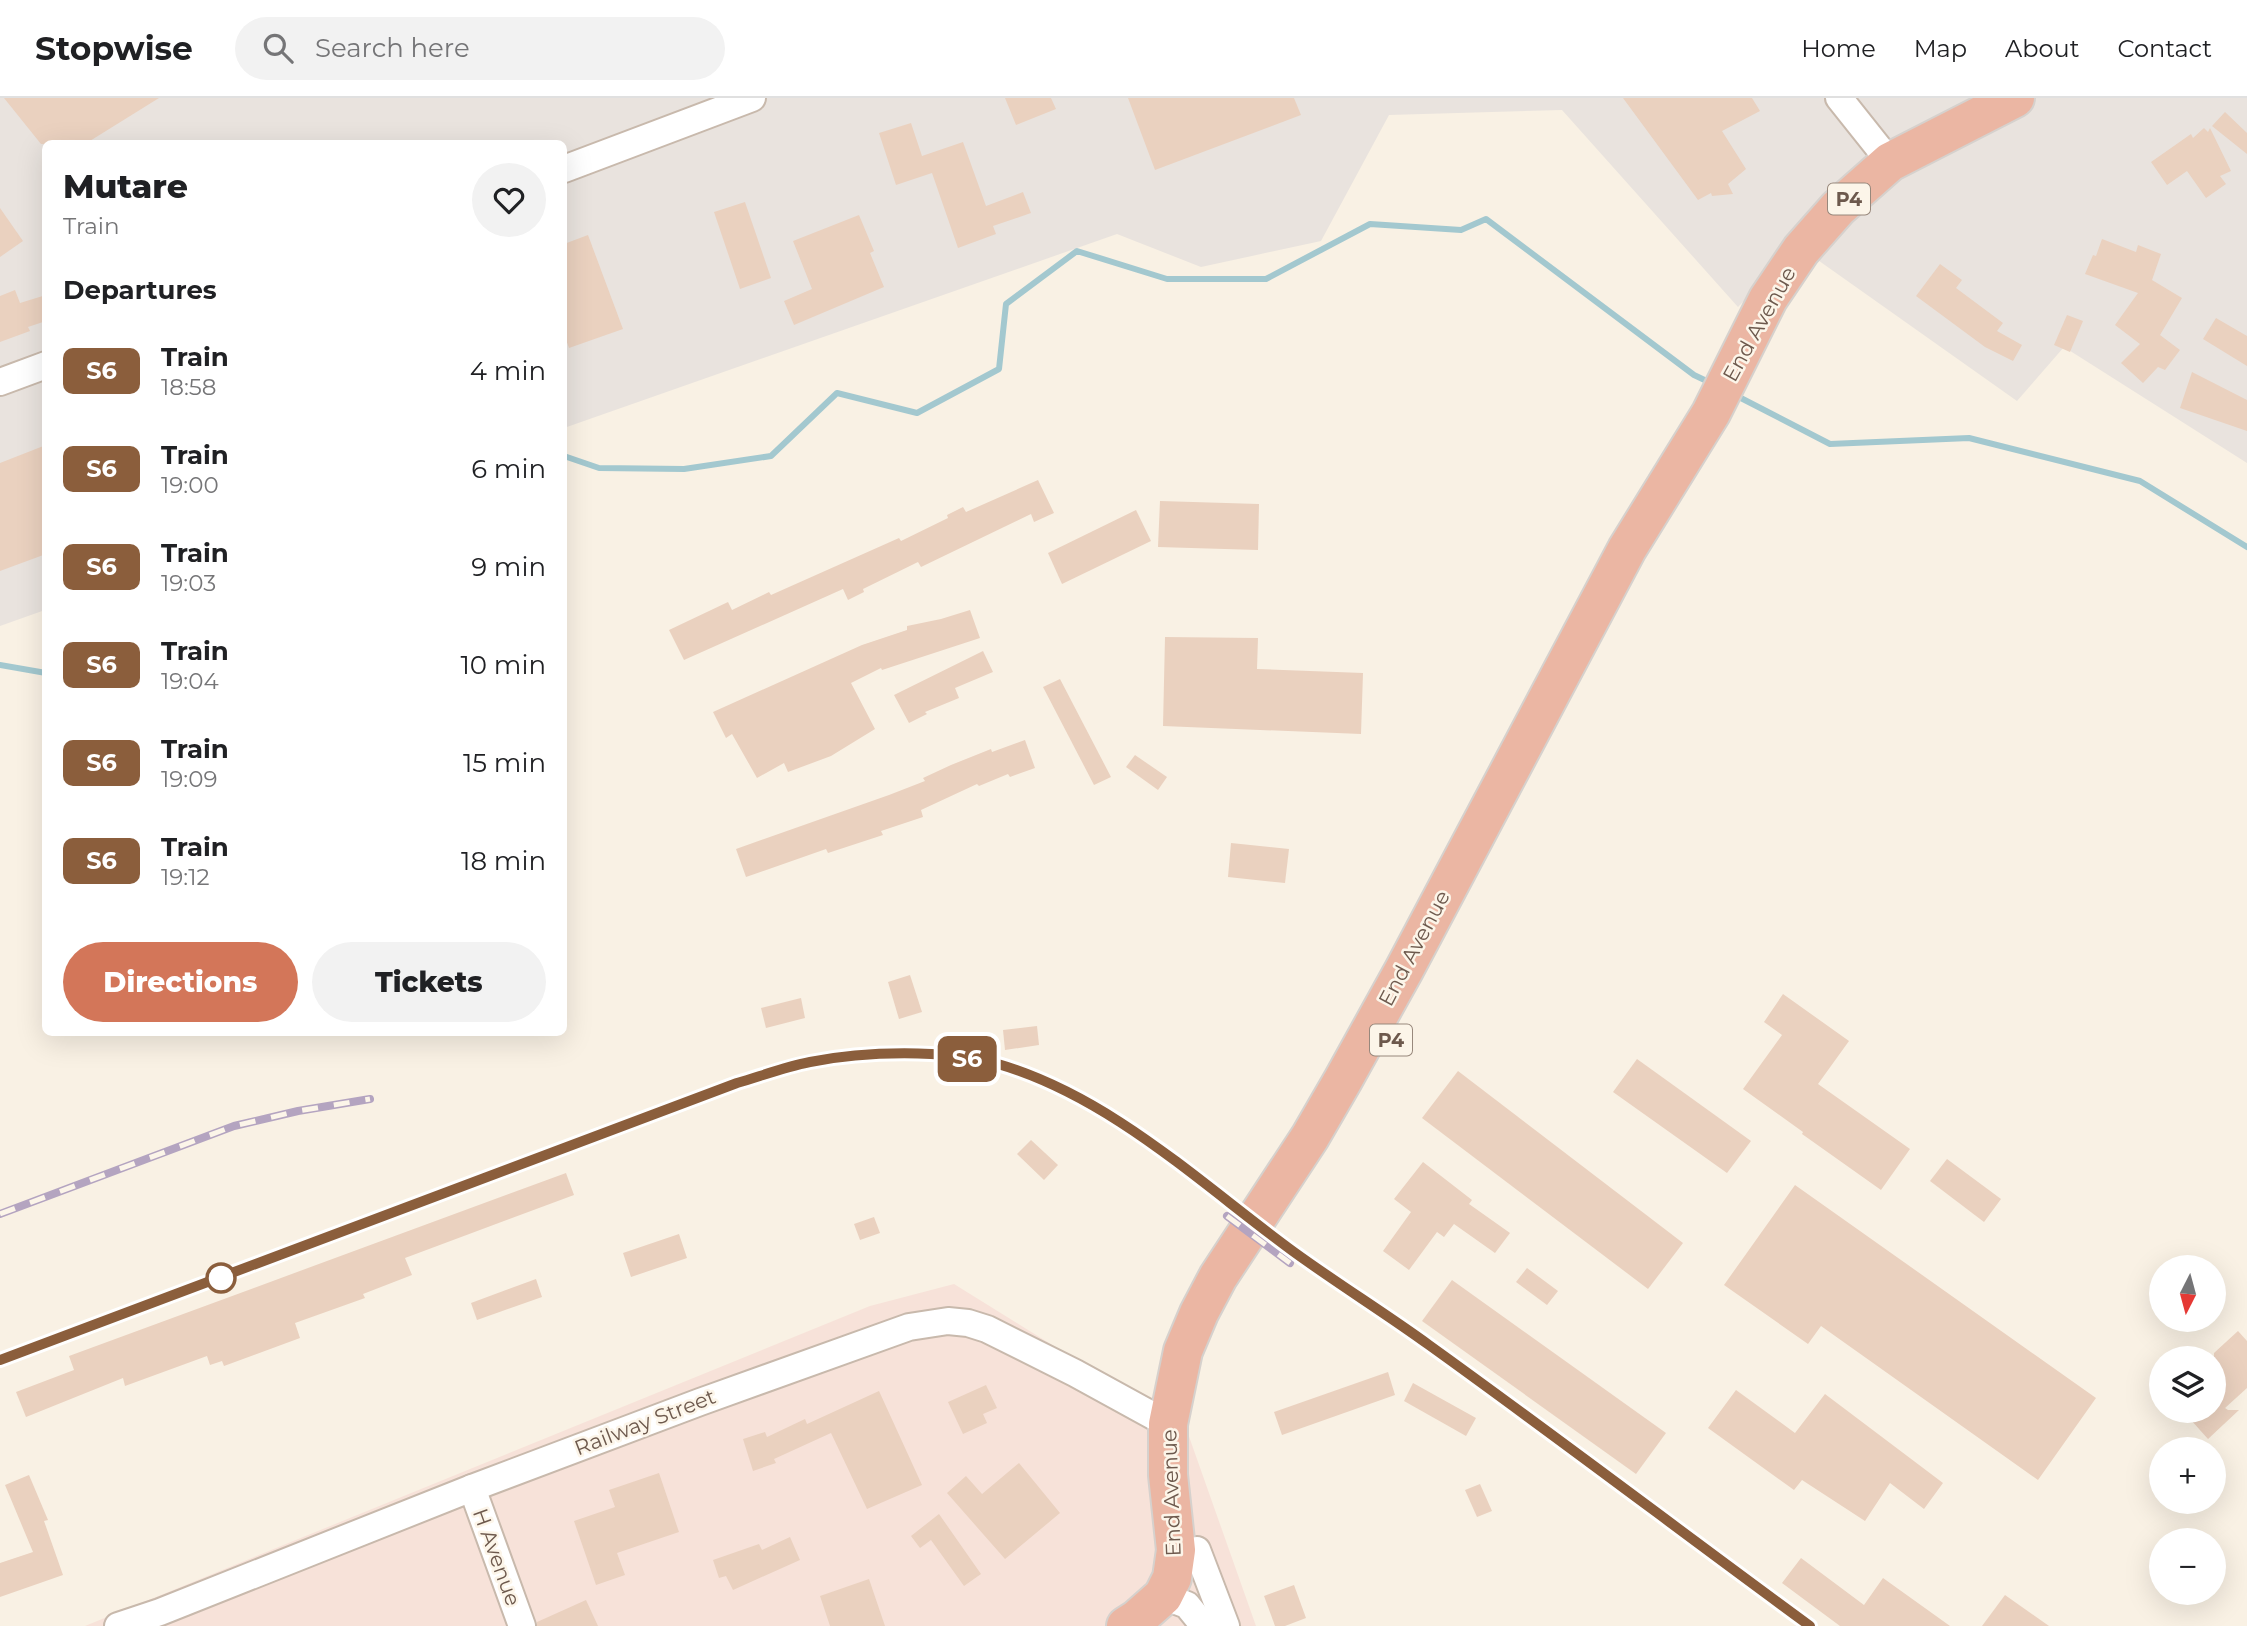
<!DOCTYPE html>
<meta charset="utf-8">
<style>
body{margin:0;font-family:Montserrat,sans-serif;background:#f2f2f2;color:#202124;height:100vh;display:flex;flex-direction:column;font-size:26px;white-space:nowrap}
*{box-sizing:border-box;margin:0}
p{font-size:23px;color:#757577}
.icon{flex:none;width:38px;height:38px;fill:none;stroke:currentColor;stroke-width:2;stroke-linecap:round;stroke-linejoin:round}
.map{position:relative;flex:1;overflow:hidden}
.panel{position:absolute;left:42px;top:42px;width:525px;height:896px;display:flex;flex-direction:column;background:#fff;border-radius:10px;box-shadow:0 7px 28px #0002}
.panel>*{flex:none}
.badge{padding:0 14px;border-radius:10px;font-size:24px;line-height:46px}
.needle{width:46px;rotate:186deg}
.tools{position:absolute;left:2149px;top:1157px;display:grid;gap:14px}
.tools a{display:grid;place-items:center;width:77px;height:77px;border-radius:50%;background:#fff;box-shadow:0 7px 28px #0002;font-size:35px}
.map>.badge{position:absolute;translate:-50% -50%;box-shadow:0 0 0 4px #fff}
h2{padding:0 21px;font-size:26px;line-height:63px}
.round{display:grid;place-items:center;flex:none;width:74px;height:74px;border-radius:37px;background:#f2f2f2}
.summary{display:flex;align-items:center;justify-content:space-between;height:119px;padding:0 21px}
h1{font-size:33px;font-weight:800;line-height:52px}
.cta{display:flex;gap:14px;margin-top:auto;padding:14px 21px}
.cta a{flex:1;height:80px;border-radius:42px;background:#d37659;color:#fff;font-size:28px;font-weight:800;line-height:80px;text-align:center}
.cta a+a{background:#f2f2f2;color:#202124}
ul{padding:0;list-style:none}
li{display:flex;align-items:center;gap:21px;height:98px;padding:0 21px}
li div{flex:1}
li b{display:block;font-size:26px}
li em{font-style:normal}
li .badge{min-width:77px;font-weight:700;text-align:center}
header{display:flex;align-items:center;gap:42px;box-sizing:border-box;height:98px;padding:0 35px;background:#fff;border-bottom:2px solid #e0e0e0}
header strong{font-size:33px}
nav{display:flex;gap:38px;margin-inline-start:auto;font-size:24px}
.search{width:490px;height:63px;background:#f2f2f2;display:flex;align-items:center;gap:18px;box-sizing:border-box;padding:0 24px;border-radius:38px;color:#757577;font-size:26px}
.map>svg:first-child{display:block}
.commercial{fill:#f7e2d9}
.industrial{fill:#e9e3de}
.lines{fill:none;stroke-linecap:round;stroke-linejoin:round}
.stream{stroke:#a3c8cf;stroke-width:6}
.building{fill:#ead1bf}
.minor-casing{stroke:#c8b9ac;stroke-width:30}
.highway-casing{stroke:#d6d1cd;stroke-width:42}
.minor{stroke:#fff;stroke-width:26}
.highway{stroke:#ebb6a3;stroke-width:38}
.rail-casing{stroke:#b4a4c0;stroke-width:8}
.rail{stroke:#fcf5e9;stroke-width:5;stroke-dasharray:16;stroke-linecap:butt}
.line-casing{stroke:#fff;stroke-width:16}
.line{stroke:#8b5e3c;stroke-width:10}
.stop-dot{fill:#fff;stroke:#8b5e3c;stroke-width:3.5}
.labels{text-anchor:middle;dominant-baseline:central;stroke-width:5;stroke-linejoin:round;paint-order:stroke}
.shield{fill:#fcf5e9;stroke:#98887c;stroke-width:2}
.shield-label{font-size:19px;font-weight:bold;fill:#6d594d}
.street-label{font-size:21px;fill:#6d594d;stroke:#fcf5e9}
</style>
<header>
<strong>Stopwise</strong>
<div class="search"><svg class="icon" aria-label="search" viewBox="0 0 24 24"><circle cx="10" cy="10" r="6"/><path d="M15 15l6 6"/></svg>Search here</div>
<nav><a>Home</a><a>Map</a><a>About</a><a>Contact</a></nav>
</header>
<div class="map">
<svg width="2247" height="1528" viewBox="0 0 2247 1528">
<rect width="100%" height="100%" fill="#f9f1e4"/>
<polygon class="commercial" points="954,1186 1186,1330 1256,1528 85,1528 870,1208"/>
<polygon class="industrial" points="0,0 2247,0 2247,365 2064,249 2017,303 1798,148 1738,209 1562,12 1389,17 1321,143 1201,169 1117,136 564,330 564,46 46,46 45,512 0,528"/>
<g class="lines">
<g class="stream">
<polyline points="1735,297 1830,346 1969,340 2140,383 2247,449"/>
<polyline points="564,358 599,370 684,371 771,358 837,295 917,315 999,271 1006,206 1077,153 1167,181 1266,181 1370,126 1461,132 1486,121 1694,277 1713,286"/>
<polyline points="0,567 46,575"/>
</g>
</g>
<g class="building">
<polygon points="4,0 159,0 85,46 41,46"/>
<polygon points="1005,0 1051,0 1056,11 1016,27"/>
<polygon points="1128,0 1294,0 1301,17 1155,72"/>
<polygon points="1623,0 1752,0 1760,13 1722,33 1746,71 1728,86 1733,96 1712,98 1711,95 1698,102"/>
<polygon points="2225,14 2247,35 2247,56 2212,28"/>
<polygon points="911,25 922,58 963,44 986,108 1023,94 1031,115 993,128 996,136 958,150 932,75 896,87 879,35"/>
<polygon points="2204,30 2208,34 2210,30 2231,73 2220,78 2226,86 2206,100 2187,73 2167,87 2151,64 2191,36 2193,40"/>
<polygon points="745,104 771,180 740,191 714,114"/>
<polygon points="0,110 23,143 0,159"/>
<polygon points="859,117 874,153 870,155 884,189 794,227 784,203 812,191 793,143"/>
<polygon points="588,137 623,231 569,250 564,236 564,146"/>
<polygon points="2102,141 2136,154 2138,147 2161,156 2152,182 2182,200 2160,237 2180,252 2165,272 2158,269 2143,285 2121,265 2140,246 2115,227 2138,195 2085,176 2093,157 2096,158"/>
<polygon points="1940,166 1962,182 1956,190 2003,225 1997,233 2022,247 2013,263 1985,249 1916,198"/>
<polygon points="15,192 20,205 46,197 46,223 28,229 30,233 0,244 0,198"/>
<polygon points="2067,217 2083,223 2070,254 2054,247"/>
<polygon points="2216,220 2247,238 2247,268 2203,241"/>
<polygon points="2192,274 2247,302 2247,333 2180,310"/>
<polygon points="46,347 46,456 0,473 0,365"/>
<polygon points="1038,382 1054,415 1034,424 1031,416 921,469 918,464 863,491 864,494 848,502 843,491 684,562 669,532 728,504 732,512 769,494 771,497 899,440 901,443 948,420 947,417 963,409 966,414"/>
<polygon points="1160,403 1259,406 1258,452 1158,449"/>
<polygon points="1136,412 1151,443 1062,486 1048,455"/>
<polygon points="970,512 980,540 882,572 881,570 851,585 875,631 831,658 788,674 784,665 757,680 732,636 726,640 713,614 862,547 907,532 907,528 941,521"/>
<polygon points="1165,539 1258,540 1257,571 1363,575 1361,636 1163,628"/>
<polygon points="983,553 993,574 955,590 959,600 925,614 927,616 909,625 894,597"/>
<polygon points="1060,581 1111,679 1094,687 1043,589"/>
<polygon points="1025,642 1035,670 1010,679 1008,676 979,688 977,686 921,712 923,719 881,733 883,737 828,755 826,751 746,779 736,751 889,697 925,683 923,680 951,667 991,651 992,654"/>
<polygon points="1135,657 1167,679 1158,692 1126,669"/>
<polygon points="1231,745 1289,751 1285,785 1228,779"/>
<polygon points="910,877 922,914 899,921 888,884"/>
<polygon points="1783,896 1849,943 1818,986 1910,1051 1881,1092 1802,1036 1803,1034 1743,991 1782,937 1764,924"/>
<polygon points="801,900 805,920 766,930 761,910"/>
<polygon points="1037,928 1039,947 1005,952 1003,932"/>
<polygon points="1637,961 1751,1043 1727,1075 1613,994"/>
<polygon points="1458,973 1683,1145 1648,1191 1422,1020"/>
<polygon points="1031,1042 1058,1067 1044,1082 1017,1056"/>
<polygon points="1947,1061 2001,1101 1984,1124 1930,1083"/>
<polygon points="1423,1064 1472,1102 1469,1106 1510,1135 1495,1155 1454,1126 1444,1139 1437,1134 1409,1172 1383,1153 1411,1114 1394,1101"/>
<polygon points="566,1075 574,1097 405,1160 412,1177 363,1196 365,1200 295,1225 300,1240 224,1268 222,1263 210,1267 207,1258 125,1288 123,1280 26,1319 16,1294 74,1272 69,1258"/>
<polygon points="1795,1087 2096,1300 2038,1382 1821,1228 1808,1246 1724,1187"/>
<polygon points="874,1119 880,1135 860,1142 854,1126"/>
<polygon points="679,1136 687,1160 631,1179 623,1155"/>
<polygon points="1527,1170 1558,1193 1547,1207 1516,1184"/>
<polygon points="536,1181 542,1199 477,1222 471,1205"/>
<polygon points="1452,1182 1666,1335 1636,1376 1422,1223"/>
<polygon points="2238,1233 2247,1243 2247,1290 2225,1310 2228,1312 2239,1312 2208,1341 2182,1312 2214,1312 2214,1255"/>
<polygon points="1388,1274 1395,1297 1282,1337 1274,1314"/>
<polygon points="1413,1285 1476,1320 1466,1338 1404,1303"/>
<polygon points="986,1287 997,1310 983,1316 987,1325 963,1336 948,1304"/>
<polygon points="1736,1292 1795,1335 1825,1296 1943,1385 1924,1411 1890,1385 1865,1423 1802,1382 1794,1392 1708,1330"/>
<polygon points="879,1293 922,1387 867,1411 831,1335 774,1361 776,1365 753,1373 743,1341 765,1334 767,1339 805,1321 807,1326"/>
<polygon points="1019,1365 1060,1415 1005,1461 947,1395 966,1378 982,1396"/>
<polygon points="659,1375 679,1434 617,1455 625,1477 596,1487 574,1423 615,1409 609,1392"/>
<polygon points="29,1377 48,1422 44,1423 63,1477 0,1499 0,1465 33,1454 5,1387"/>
<polygon points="1480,1386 1492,1413 1477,1419 1465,1392"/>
<polygon points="939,1416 981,1476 964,1488 931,1442 920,1450 911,1438"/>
<polygon points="790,1439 800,1462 733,1492 726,1478 719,1480 713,1462 759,1446 762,1452"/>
<polygon points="1801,1460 1864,1507 1883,1480 1950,1528 1840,1528 1782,1485"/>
<polygon points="869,1481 885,1528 830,1528 820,1498"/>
<polygon points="1294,1487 1306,1520 1285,1528 1275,1528 1264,1498"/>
<polygon points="2005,1497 2049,1528 1982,1528"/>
<polygon points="586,1502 598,1528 537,1528 537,1524"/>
</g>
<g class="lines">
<defs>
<g id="minor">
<polyline points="1839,0 1890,64"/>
<polyline points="564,71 752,0"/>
<polyline points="0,284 46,267"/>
<polyline points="472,1390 522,1528"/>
<polyline points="1197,1452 1226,1528"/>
<polyline points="1163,1498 1187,1507 1204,1528"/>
<polyline points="118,1528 160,1514 472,1390 700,1304 909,1229 948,1223 968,1225 987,1231 1075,1275 1168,1326"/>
</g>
<polyline id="highway" points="1126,1528 1137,1521 1163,1498 1172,1480 1176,1452 1168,1377 1168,1326 1183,1253 1199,1215 1218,1179 1310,1039 1343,982 1404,872 1627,451 1711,315 1768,201 1801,152 1838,110 1890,64 2015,0"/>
</defs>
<use href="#minor" class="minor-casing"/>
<use href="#highway" class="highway-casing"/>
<use href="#minor" class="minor"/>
<use href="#highway" class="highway"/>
<defs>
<g id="rail">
<polyline points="0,1116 234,1028 298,1013 370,1001"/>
<polyline points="1227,1118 1290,1165"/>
<polyline points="0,1262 737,985 809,964 869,956 943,958 996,966 1052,987 1141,1038 1296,1155 1427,1245 1810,1528"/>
</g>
</defs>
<use href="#rail" class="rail-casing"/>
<use href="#rail" class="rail"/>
</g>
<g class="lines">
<defs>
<path id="line" d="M0,1262L737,985C761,978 785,969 810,964C864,953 945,951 998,966C1111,999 1201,1086 1294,1154C1338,1186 1385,1215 1429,1247C1557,1339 1683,1435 1810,1528"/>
</defs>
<use href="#line" class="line-casing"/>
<use href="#line" class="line"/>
</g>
<circle class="stop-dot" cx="221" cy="1180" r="14"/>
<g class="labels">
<g class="shield">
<rect x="1828" y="85.5" width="42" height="31" rx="5"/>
<rect x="1370" y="926.5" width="42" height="31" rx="5"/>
</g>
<g class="shield-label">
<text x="1849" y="101">P4</text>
<text x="1391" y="942">P4</text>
</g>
<g class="street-label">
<text transform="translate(1759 226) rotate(-61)">End Avenue</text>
<text transform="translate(1414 850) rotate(-62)">End Avenue</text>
<text transform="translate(645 1324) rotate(-21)">Railway Street</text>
<text transform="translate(1171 1395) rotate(-92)">End Avenue</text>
<text transform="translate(497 1459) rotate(70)">H Avenue</text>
</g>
</g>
</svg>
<div class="tools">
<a><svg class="needle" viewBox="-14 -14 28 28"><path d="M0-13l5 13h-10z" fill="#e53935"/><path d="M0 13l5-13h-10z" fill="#757577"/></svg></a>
<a><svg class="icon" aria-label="layers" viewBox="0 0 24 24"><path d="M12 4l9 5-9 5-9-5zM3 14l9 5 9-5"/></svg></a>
<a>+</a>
<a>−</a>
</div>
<b class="badge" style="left:967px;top:961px;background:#8b5e3c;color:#fff">S6</b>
<section class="panel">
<div class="summary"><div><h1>Mutare</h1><p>Train</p></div><a class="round"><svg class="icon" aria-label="heart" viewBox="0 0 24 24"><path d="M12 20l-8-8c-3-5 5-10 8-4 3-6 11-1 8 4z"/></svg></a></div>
<h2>Departures</h2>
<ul>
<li><span class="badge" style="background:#8b5e3c;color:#fff">S6</span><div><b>Train</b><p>18:58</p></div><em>4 min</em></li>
<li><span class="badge" style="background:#8b5e3c;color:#fff">S6</span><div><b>Train</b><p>19:00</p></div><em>6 min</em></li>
<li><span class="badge" style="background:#8b5e3c;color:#fff">S6</span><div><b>Train</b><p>19:03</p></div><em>9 min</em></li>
<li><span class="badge" style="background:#8b5e3c;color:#fff">S6</span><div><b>Train</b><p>19:04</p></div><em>10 min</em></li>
<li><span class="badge" style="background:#8b5e3c;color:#fff">S6</span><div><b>Train</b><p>19:09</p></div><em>15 min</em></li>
<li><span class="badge" style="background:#8b5e3c;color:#fff">S6</span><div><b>Train</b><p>19:12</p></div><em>18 min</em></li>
</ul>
<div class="cta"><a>Directions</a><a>Tickets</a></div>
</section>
</div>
